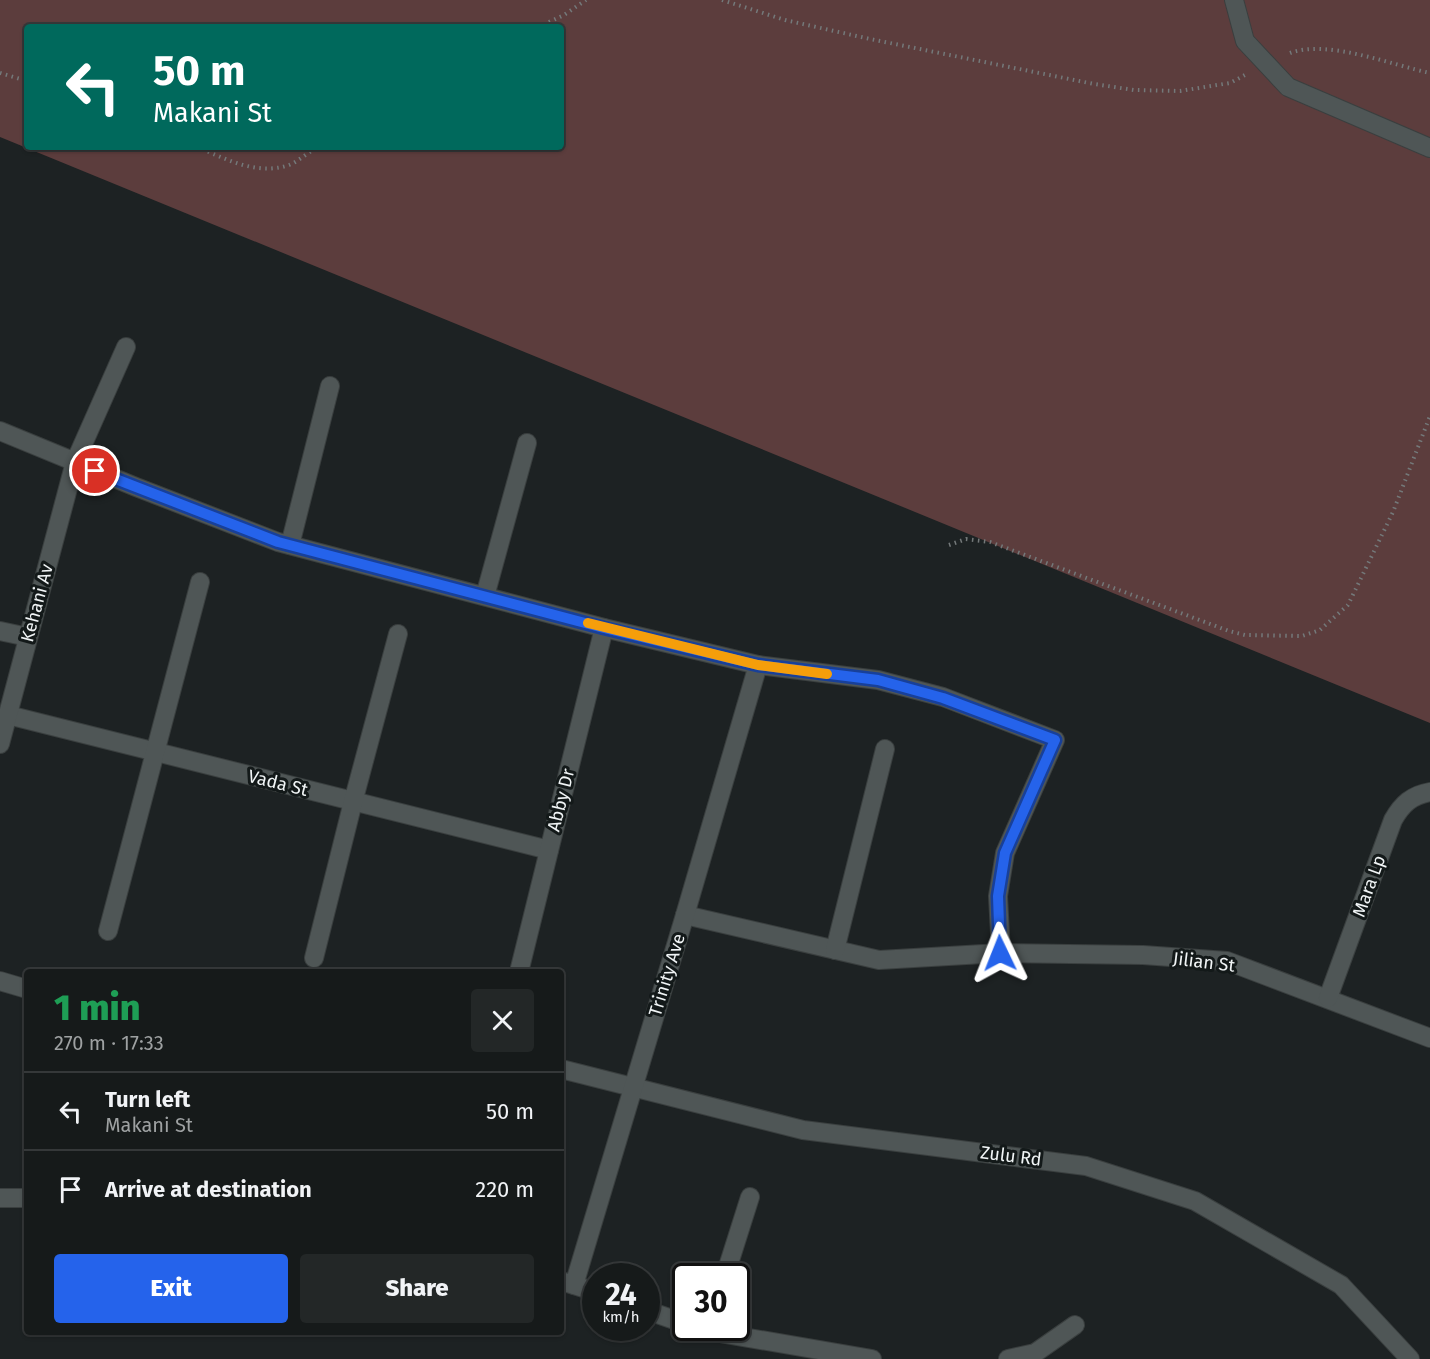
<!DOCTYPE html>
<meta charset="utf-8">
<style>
:root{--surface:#161a1a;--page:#232727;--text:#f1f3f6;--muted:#9ea1a2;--line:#353839;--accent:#2563eb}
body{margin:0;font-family:"Fira Sans",sans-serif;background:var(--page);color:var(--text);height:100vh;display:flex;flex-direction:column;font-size:22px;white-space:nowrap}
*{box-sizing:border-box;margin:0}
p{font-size:20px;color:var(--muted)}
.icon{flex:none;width:33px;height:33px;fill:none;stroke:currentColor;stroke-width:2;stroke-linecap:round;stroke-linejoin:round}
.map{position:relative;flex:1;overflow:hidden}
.panel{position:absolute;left:24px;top:969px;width:540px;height:366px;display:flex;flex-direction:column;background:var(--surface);border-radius:6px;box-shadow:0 2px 4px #0004,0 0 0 2px var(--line)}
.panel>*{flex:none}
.hud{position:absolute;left:24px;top:24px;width:540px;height:126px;border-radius:6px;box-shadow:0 2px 4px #0004,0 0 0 2px var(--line);background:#00695c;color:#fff;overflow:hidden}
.speed{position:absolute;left:582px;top:1263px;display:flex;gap:12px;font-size:30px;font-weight:700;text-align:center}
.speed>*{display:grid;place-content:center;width:78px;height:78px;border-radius:50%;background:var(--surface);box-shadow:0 2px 4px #0004,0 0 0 2px var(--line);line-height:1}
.speed small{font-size:15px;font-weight:400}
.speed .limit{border:3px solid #111;border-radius:9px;background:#fff;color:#111}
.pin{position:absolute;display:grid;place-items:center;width:51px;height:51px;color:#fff;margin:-26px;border:3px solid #fff;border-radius:50%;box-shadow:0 2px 6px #0007}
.me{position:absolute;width:66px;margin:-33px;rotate:358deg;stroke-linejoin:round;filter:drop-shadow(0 0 4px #0008)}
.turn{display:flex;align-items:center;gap:21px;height:126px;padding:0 30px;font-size:27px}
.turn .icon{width:78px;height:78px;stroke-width:2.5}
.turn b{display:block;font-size:42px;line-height:51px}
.round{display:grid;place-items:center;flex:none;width:63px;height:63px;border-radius:6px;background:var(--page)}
.summary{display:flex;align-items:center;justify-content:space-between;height:102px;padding:0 30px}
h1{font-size:36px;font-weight:800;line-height:45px;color:#1e9e55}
.action{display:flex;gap:12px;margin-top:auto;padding:12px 30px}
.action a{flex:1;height:69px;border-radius:6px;background:var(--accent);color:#fff;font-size:24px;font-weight:800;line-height:69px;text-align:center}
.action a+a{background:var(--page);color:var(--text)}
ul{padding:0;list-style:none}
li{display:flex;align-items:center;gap:18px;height:78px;padding:0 30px;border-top:2px solid var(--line)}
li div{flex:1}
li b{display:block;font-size:22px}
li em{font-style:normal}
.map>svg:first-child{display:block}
</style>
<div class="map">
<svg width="1430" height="1359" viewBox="0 0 1430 1359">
<rect width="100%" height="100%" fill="#1d2223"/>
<path fill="#5c3d3d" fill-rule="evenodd" d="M0,0H1430V723L0,137ZM27,27H561V147H27Z"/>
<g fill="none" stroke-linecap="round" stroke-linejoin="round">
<defs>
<g id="minor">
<path d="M1234,0L1245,41L1288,87L1430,148"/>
<path d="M0,431L136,487L278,542L604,628L758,665L878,680L943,697L1055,740L1005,853L998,896L1001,953"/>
<path d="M290,545L330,386"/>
<path d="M485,596L527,443"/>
<path d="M0,631L28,637"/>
<path d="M8,715L549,850"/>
<path d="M0,744L75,462L126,347"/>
<path d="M685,915L879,960L1001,953L1143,955L1227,961L1430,1038"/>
<path d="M108,931L200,582"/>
<path d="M835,950L885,749"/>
<path d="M314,958L353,802L398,634"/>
<path d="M519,972L604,628"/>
<path d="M0,981L27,989"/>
<path d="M1328,998L1393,820C1402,804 1412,795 1430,792"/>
<path d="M561,1069L803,1130L1086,1166L1195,1201L1341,1285L1410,1359"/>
<path d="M0,1198H27"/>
<path d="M725,1276L750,1197"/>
<path d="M561,1281L596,1292"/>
<path d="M574,1285L685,915L758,665"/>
<path d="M646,1310L686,1324"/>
<path d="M697,1328L708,1331L872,1359"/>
<path d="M1008,1359L1035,1353L1075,1325"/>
</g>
</defs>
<use href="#minor" stroke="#3a3f3f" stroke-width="20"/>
<g stroke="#74797a" stroke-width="4" stroke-dasharray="1.5 4.5" stroke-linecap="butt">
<path d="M722,0L785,20L870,39L1094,84L1134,90L1180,91L1230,83L1245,75"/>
<path d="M538,27L564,15L586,0"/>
<path d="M1290,53C1327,39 1392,65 1430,73"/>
<path d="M0,73L27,81"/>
<path d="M197,147C226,159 257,176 289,165C299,161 308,152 318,147"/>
<path d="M949,545L966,539L990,542L1229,631L1245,635L1302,636L1320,630L1348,605L1393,512L1430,416"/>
</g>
<use href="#minor" stroke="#4f5656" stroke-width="18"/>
</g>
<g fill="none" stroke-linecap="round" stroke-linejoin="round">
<defs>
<path id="route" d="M95,471L278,542L604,628L758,665L878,680L943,698L1055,740L1005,853L998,896L1000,953"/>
</defs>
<use href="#route" stroke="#184099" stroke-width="15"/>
<use href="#route" stroke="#2563eb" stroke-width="10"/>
<path stroke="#f59e0b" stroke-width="10" d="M588,623L758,665L827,674"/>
</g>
<g text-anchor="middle" stroke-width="6" stroke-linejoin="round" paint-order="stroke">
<g font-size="18" fill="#f1f5f6" stroke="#131919">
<text transform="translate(37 603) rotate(-75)" y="6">Kehani Av</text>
<text transform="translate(278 783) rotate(14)" y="6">Vada St</text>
<text transform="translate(561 800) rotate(-76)" y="6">Abby Dr</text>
<text transform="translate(1369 886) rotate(-70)" y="6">Mara Lp</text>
<text transform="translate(1204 962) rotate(7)" y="6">Jilian St</text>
<text transform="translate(667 975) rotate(-73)" y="6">Trinity Ave</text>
<text transform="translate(1011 1156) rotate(7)" y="6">Zulu Rd</text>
</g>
</g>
</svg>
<div class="speed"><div>24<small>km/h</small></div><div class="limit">30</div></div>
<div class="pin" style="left:95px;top:471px;background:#d93025"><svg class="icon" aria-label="arrive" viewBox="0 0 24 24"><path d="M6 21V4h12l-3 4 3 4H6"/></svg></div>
<svg class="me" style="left:1000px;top:953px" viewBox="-20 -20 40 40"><path d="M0-17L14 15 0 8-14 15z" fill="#2563eb" stroke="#fff" stroke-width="4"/></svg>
<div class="hud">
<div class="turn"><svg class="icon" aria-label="left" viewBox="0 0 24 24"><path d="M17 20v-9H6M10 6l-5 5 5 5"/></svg><div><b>50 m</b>Makani St</div></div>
</div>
<section class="panel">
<div class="summary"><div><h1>1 min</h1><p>270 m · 17:33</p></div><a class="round"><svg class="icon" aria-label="close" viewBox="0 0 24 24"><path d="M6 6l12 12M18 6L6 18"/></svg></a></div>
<ul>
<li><svg class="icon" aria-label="left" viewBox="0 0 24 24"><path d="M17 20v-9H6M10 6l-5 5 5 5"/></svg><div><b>Turn left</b><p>Makani St</p></div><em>50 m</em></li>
<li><svg class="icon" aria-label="arrive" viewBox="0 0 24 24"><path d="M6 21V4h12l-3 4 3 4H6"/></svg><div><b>Arrive at destination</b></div><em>220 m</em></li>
</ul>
<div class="action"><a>Exit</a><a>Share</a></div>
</section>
</div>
